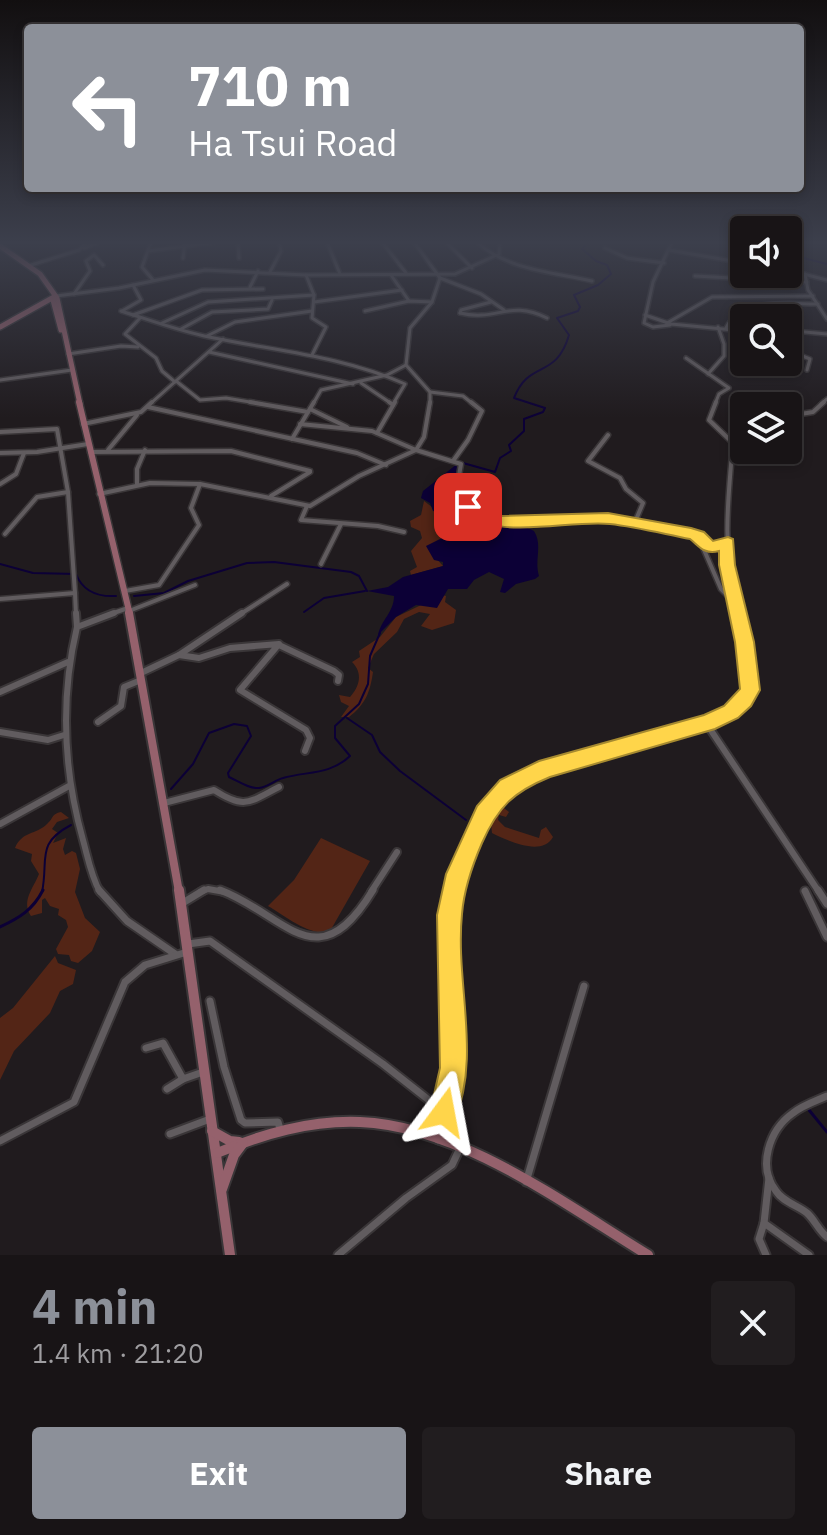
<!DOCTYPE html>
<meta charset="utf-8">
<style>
:root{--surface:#181416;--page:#211d1f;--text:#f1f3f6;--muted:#9f9ea1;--line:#363335;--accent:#8c9099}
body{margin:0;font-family:"IBM Plex Sans",sans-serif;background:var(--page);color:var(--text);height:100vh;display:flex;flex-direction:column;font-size:30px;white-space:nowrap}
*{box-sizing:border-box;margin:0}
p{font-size:26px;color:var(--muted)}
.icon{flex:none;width:44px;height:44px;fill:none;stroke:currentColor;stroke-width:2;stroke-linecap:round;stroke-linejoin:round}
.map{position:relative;height:1255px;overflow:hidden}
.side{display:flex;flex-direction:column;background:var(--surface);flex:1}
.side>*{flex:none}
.top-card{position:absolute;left:24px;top:24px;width:780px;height:168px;border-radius:8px;box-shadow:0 4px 12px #0003,0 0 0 2px var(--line);background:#8c9099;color:#fff;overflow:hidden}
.controls{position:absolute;left:730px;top:216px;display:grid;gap:16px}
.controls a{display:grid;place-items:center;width:72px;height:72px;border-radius:8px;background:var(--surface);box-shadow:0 4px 12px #0003,0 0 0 2px var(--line);font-size:40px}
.pin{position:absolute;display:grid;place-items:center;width:68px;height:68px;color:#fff;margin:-34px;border-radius:16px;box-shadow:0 4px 12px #0006}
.me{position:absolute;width:88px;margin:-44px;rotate:13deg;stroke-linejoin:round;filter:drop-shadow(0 0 6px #0008)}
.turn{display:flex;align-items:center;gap:28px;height:168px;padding:0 32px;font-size:36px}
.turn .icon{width:104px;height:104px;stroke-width:2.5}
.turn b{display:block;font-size:56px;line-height:68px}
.round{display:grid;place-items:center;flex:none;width:84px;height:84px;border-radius:8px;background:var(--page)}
.summary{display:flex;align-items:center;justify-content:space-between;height:136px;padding:0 32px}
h1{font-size:48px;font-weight:800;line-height:60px;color:var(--accent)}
.action{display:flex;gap:16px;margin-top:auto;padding:16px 32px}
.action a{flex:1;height:92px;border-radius:8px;background:var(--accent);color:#fff;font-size:32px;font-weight:800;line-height:92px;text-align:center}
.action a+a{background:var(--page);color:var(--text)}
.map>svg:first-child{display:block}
</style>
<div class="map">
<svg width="827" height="1255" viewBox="0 0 827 1255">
<rect width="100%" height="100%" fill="#201b1e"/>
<g fill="#532516">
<path d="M424,501L436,510L453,516L452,533L428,549L443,566L411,575L410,571L417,567L411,551L422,538L420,531L411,527L410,521L421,515Z"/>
<path d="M442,595L446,596L445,602L456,610L454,623L432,630L421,626L430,614L419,612L404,619L397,632L374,654L368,668L373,672C370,692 366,704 349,717H341L349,706L341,702L339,695L350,697C360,686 363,673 352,662L360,657L359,651L380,637L396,617Z"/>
<path d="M504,808L509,812L506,817L499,815L498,820L505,827L539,838L541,830L546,827L553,837C542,857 508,841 492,833L490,815L495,809Z"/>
<path d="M61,812L69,818L57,822L52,829L58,833L53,843L66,838L63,849L65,855L72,851L76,853L80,869L75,892L85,918L100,932L92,951L78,963L71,961L69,955L58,954L56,949L68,927L66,920L58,915L59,909L50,906L45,898L42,900V913L31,916C21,901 33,889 39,874L31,861L32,854L15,848C22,831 36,835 47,824C54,818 51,814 61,812Z"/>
<path d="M321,838L370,861L329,933C306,934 287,917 268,906L294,880Z"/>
<path d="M55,956L58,963L76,970L73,984L60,991L50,1013L14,1051L0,1080V1018L13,1008Z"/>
</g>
<path fill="#0c0036" d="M457,464L461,466C453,477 453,482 459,495C477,534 504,515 534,531C543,545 534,560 539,576L535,579L516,584L505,593L500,592L504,579L489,572L474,580L467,589H448L437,608L416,605L396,617L378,635C381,620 394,612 394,596L367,591L388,587L403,577L443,566V562L434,560L426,546L452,533L453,516L433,511L430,503L421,498L423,491Z"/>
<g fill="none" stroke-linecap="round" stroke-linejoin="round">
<g stroke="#0c0036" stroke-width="2">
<path d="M718,242H728"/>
<path d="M788,254L827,264"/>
<path d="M463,463L495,472L500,458L511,451L509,445L524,431V419L543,412L545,408L514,398C529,359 556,380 569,335L557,318L578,311L580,307L574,295L598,285L611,274L607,265L596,261L582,249L588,242"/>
<path d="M0,564L33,573L76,574C83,592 98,597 116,596"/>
<path d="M134,596L164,593L188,581L247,563L274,562L351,572L359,576L367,591"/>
<path d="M304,612L324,598L365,591"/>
<path d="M347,718L372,735L380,752L400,771L466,820"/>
<path d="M171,789L193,764L209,733L234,724L247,726L251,736L228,773L229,777C238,781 249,789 259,788C268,787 275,780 283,778C308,771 330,775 350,756L335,738V726L359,704L368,684L370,656L380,633"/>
<path d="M42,892C49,859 35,844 71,825"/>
</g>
<g stroke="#0c0036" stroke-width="3">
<path d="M0,927C19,918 33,910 43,890"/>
<path d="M809,1110L827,1132"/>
</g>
<defs>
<g id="minor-far3">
<path d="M151,242L142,267L153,280"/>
<path d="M238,242L239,258"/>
<path d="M327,242L340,274"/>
<path d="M382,242L406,273"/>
<path d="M414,242L440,278L432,302L410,328L406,365L430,392V404"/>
<path d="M446,242L472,268"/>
<path d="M477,242C507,270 553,272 592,281"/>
<path d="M84,248L99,242"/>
<path d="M605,248L627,258L664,263"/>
<path d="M669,250L744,263"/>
<path d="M148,251L216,242"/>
<path d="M183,258L185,242"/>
<path d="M28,266L79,250L87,242"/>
<path d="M788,270L827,280"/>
<path d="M270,272L281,251L279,242"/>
<path d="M805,274L808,290L827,319"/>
<path d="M306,275L314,295L312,318L326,327L312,355"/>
<path d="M391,275L409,301"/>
<path d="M695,276L807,282"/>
<path d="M440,278L481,294L504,310"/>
<path d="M250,287L258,271"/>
<path d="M74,294L90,271L86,261L94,255L103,265"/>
<path d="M56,296L119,288L205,270L306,275L455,274L499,254L500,242"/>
<path d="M314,302L402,290"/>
<path d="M121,311C150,320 179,331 209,337C276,351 342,356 405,384L393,404"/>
<path d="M122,311L141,300L133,285"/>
<path d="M365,311L409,301L432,302"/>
<path d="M460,313C497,322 509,299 547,318"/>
<path d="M460,313L461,310L491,302"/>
<path d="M133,315L202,290L263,289"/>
<path d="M645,315L671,324L744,331"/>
<path d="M140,318L125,334L156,358L162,371L175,382"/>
<path d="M162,323L208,302L314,295"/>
<path d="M667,323L712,297L813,296"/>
<path d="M670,325L653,327L644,323L653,282L672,242"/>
<path d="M726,328C741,297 789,304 818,304"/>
<path d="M181,329L212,312L268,309L272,300"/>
<path d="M788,334L800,355L810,359L807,370"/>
<path d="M788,334L794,331L827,334"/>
<path d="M207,336L235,322L312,311"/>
<path d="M209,352L353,384"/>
<path d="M68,354L121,346L138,347"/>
<path d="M686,358L729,388L719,394L715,404"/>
<path d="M708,374L724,356V344L718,327"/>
<path d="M0,380L72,370"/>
<path d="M176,381L200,400L226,398L262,404"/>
<path d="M361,383L392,404"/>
<path d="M430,392L463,396L473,404"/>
<path d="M150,404L223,339"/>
<path d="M313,404L321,390L387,375L406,365"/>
<path d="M821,404L827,399"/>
</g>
<g id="minor-far2">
<path d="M250,402L308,412"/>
<path d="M389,402L393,405"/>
<path d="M716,402L709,420L733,443"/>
<path d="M148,407L357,453L386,465"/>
<path d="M310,409L347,427"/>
<path d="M788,416L813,412L824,402"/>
<path d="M83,424L141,412L152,402"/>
<path d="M300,424L372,431L416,450L461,464C443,547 560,516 606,518C636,519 668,530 698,536L721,589L728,596"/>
<path d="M0,432L57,429L68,492L75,593"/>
<path d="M377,433L395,402"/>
<path d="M608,435L588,461L620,478L626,489L643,503L635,522"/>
<path d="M292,439L314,402"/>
<path d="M108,450L137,415"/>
<path d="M90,452L231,451L310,471"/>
<path d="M0,453L37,452L88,444"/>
<path d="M453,461L468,440L482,411L471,402"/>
<path d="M0,484L16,474L24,453"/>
<path d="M137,485V469L145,450"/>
<path d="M99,494L150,483L200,484L310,506L359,476L416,450L424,437L430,402"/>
<path d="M271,496L310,472"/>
<path d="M307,506L301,520L378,526L404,532"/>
<path d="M5,534L37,497L68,492"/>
<path d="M705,545L718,547L728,543"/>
<path d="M321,564L341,524"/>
<path d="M125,591L159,585L199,525L191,508L200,484"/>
<path d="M0,599L75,593L76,615"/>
<path d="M129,611L195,585"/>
<path d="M108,615L128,608"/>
<path d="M239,615L287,584"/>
<path d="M738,615C721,555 728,495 734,433L744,423"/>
</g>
<g id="minor-far1">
<path d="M76,613L77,627"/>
<path d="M279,645L334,671L339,675L338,681"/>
<path d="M179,655L199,658L230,648L279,644L240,690L306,730L310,738L305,751"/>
<path d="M141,673L179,655L242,613"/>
<path d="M0,692L68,662"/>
<path d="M98,722L121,706L124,687L141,680"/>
<path d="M706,723L819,892"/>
<path d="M0,732L48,740L64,735"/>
<path d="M164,803L214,790C245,810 249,802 279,787"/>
<path d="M0,824L69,786"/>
<path d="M100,892C91,876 88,858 83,840C63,769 60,699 77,627L114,613"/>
<path d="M200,892L208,889L225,892"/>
<path d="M371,892L397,852"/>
<path d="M453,892C460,858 480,808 508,786C515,781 524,778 531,774C569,763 738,725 749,693C757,669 744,636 738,613"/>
</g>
<g id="minor">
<path d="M99,890L127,921L175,954"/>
<path d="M220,890C286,915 317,982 373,890"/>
<path d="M818,890L827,904"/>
<path d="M805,891L827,937"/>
<path d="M181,904L204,890"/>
<path d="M188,944L210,941L383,1064L444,1112"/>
<path d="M210,1001L224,1067L241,1120L245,1123L278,1122L280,1129"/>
<path d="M146,1048L163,1043L183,1079L203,1072"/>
<path d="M167,1089L183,1079"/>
<path d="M827,1096C816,1101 803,1105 793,1113C769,1130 757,1167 776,1191C783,1202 797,1205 807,1213C815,1220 818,1230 827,1237"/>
<path d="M420,1131L443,1118"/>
<path d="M170,1134L210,1119"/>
<path d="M438,1140L454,1068L449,915L454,890"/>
<path d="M0,1141L74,1102L125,982L145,965L187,952"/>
<path d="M769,1178L764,1223L809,1255"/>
<path d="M526,1182L584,986"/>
<path d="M764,1223L759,1239L766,1255"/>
<path d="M338,1255L406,1198L452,1165L460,1148"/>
</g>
<g id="major-far3">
<path d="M0,246L40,274L57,298L80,404"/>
<path d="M53,300L61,330"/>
<path d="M0,327L54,297"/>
</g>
<path id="major-far2" d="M79,402L130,615"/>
<path id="major-far1" d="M129,613L179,892"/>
<g id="major">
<path d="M179,890L230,1255"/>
<path d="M212,1131L230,1141L239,1142"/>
<path d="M217,1153C263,1134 310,1120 360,1122C461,1126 564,1204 648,1255"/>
<path d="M222,1189L234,1155L243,1143"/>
</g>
</defs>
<use href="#minor-far3" stroke="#3a3638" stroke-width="6"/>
<use href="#minor-far2" stroke="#3a3638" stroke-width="7"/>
<use href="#minor-far1" stroke="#3a3638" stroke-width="10"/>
<use href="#minor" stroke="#3a3638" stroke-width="11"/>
<use href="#major-far3" stroke="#3a3638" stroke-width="8"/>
<use href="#major-far2" stroke="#3a3638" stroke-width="9"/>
<use href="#major-far1" stroke="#3a3638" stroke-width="12"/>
<use href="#major" stroke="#3a3638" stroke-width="14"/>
<use href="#minor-far3" stroke="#615c5f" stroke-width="3"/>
<use href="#minor-far2" stroke="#615c5f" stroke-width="4"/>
<use href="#minor-far1" stroke="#615c5f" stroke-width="6"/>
<use href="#minor" stroke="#615c5f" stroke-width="7"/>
<use href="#major-far3" stroke="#95616c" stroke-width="5"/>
<use href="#major-far2" stroke="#95616c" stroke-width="6"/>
<use href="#major-far1" stroke="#95616c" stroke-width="8"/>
<use href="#major" stroke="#95616c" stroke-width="10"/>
</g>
<linearGradient id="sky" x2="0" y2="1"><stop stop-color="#120f10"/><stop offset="0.58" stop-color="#3c3f4c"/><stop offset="1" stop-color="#3c3f4c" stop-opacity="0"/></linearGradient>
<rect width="827" height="418" fill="url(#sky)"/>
<path fill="#ffd54a" stroke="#a68a30" stroke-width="2" d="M468,501L500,516L608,513L691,528L704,532L713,541L728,537L733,539L735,565L754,642L760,690L751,706L738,718L715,729L550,777C513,792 498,807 482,843C472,866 464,889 462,914C455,983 482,1056 454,1122L444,1126L434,1122L430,1112L440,1068L437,915L446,874L477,806L500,780L539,761L704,715L724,706L740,689L735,642L719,565V551C704,555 699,546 690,539C664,534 637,527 610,524C568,519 490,544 461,507Z"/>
</svg>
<div class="controls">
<a><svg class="icon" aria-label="sound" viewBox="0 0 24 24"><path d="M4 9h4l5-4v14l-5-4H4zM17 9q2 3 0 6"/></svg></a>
<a><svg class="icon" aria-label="search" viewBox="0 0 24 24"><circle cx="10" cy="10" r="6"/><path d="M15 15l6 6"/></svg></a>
<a><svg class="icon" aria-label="layers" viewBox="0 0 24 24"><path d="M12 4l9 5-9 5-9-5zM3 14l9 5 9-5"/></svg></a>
</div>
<div class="pin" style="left:468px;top:507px;background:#d93025"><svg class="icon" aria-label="arrive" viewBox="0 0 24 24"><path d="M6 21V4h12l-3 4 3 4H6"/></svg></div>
<svg class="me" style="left:444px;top:1112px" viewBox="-20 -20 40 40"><path d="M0-17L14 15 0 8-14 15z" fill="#ffd54a" stroke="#fff" stroke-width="4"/></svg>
<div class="top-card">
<div class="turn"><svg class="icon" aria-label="left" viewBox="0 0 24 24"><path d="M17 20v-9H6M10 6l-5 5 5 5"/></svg><div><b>710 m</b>Ha Tsui Road</div></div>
</div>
</div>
<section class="side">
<div class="summary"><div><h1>4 min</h1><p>1.4 km · 21:20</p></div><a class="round"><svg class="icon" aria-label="close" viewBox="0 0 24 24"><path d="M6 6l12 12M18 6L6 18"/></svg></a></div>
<div class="action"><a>Exit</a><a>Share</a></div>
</section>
